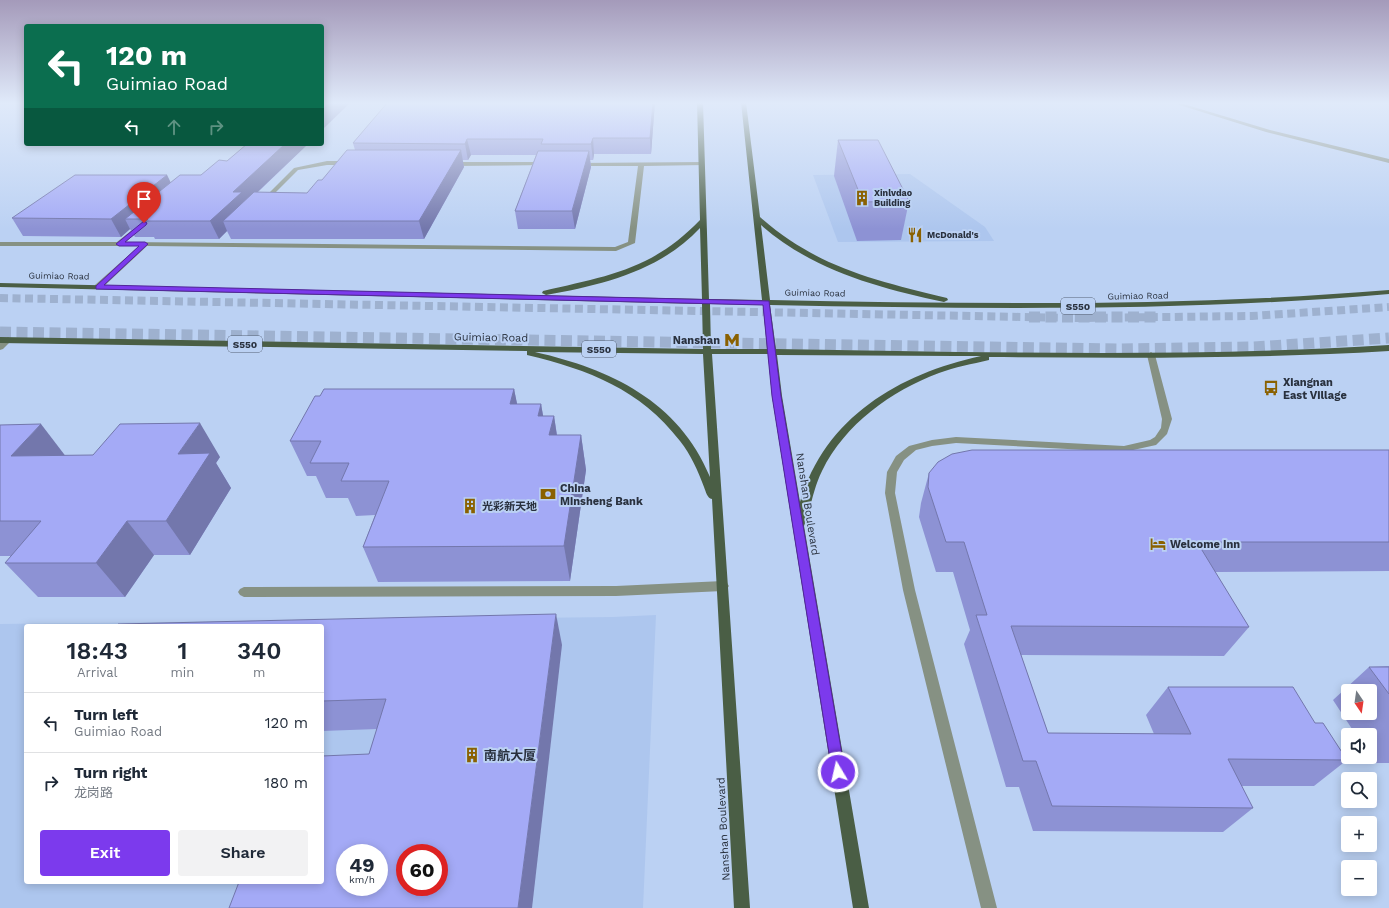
<!DOCTYPE html>
<meta charset="utf-8">
<style>
:root{--surface:#fff;--page:#f2f2f3;--text:#1f2937;--muted:#747a83;--line:#e0e1e3;--accent:#7c3aed}
body{margin:0;font-family:"Work Sans","Noto Sans SC",sans-serif;background:var(--page);color:var(--text);height:100vh;display:flex;flex-direction:column;font-size:15px;white-space:nowrap}
*{box-sizing:border-box;margin:0}
p{font-size:13px;color:var(--muted)}
.icon{flex:none;width:22px;height:22px;fill:none;stroke:currentColor;stroke-width:2;stroke-linecap:round;stroke-linejoin:round}
.map{position:relative;flex:1;overflow:hidden}
.side{position:absolute;left:24px;top:624px;width:300px;height:260px;display:flex;flex-direction:column;background:var(--surface);border-radius:4px;box-shadow:0 2px 10px #0003}
.side>*{flex:none}
.guide{position:absolute;left:24px;top:24px;width:300px;height:122px;border-radius:4px;box-shadow:0 2px 10px #0003;background:#0b6e4f;color:#fff;overflow:hidden}
.needle{width:26px;rotate:167deg}
.buttons{position:absolute;left:1341px;top:684px;display:grid;gap:8px}
.buttons a{display:grid;place-items:center;width:36px;height:36px;border-radius:4px;background:var(--surface);box-shadow:0 2px 10px #0003;font-size:20px}
.speed{position:absolute;left:336px;top:844px;display:flex;gap:8px;font-size:20px;font-weight:700;text-align:center}
.speed>*{display:grid;place-content:center;width:52px;height:52px;border-radius:50%;background:var(--surface);box-shadow:0 2px 10px #0003;line-height:1}
.speed small{font-size:10px;font-weight:400}
.speed .limit{border:6px solid #d22;background:#fff;color:#111}
.pin{position:absolute;display:grid;place-items:center;width:34px;height:34px;color:#fff;margin:-41px -17px;border-radius:50% 50% 50% 0;rotate:-45deg;box-shadow:0 0 4px #0007}
.pin .icon{rotate:45deg}
.me{position:absolute;width:44px;margin:-22px;rotate:351deg;stroke-linejoin:round;filter:drop-shadow(0 0 3px #0008)}
.turn{display:flex;align-items:center;gap:14px;height:84px;padding:0 16px;font-size:18px}
.turn .icon{width:52px;height:52px;stroke-width:2.5}
.turn b{display:block;font-size:28px;line-height:34px}
.lanes{display:flex;align-items:center;height:38px;padding:0 16px;background:#0003;justify-content:center;gap:20px;direction:ltr}
.lanes .off{opacity:.35}
.eta{display:flex;justify-content:space-evenly;align-items:center;height:68px;text-align:center}
.eta b{font-size:24px;font-weight:600;line-height:28px}
.action{display:flex;gap:8px;margin-top:auto;padding:8px 16px}
.action a{flex:1;height:46px;border-radius:4px;background:var(--accent);color:#fff;font-size:16px;font-weight:600;line-height:46px;text-align:center}
.action a+a{background:var(--page);color:var(--text)}
ul{padding:0;list-style:none}
li{display:flex;align-items:center;gap:12px;height:60px;padding:0 16px;border-top:1px solid var(--line)}
li div{flex:1}
li b{display:block;font-size:15px}
li em{font-style:normal}
.map>svg:first-child{display:block}
</style>
<div class="map">
<svg width="1389" height="908" viewBox="0 0 1389 908">
<rect width="100%" height="100%" fill="#bbd1f3"/>
<g fill="#adc6ee" fill-rule="evenodd">
<path d="M910,174L985,227L994,241L838,242L813,175Z"/>
<path d="M656,615L643,908H0V624L613,617ZM26,626H322V882H26ZM345,853H379V887H345ZM405,853H439V887H405Z"/>
</g>
<g fill="none" stroke-linecap="round" stroke-linejoin="round">
<path stroke="#9eb1cf" stroke-width="8" stroke-dasharray="8 4.5" stroke-linecap="butt" d="M0,298L1078,318L1252,316L1389,307"/>
<g stroke="#9eb1cf" stroke-width="11" stroke-dasharray="11 5.5" stroke-linecap="butt">
<path d="M1029,317H1157"/>
<path d="M0,332L1117,349L1254,347L1389,338"/>
</g>
<g fill="#869183" fill-rule="evenodd">
<path d="M1170,102H1177L1270,130L1389,159V163L1266,132Z"/>
<path d="M327,161H348L351,163L348,165H327L298,170L266,202L261,201L294,168Z"/>
<path d="M546,162L548,163V165L450,166L447,164L450,162Z"/>
<path d="M702,162L704,163V165L644,166L635,243L616,251L147,246L101,289H98L94,287L95,285L139,246H0V242H117L142,222L145,224L144,225L126,242L615,247L628,242L638,166H578L576,165V163Z"/>
<path d="M8,337L12,340L3,349L0,350V343Z"/>
<path d="M1151,352L1155,355L1172,419L1167,434L1156,445L1124,452L956,443L932,446L916,450L904,460L897,472L895,493L915,590L997,908H981L903,590L885,493L887,472L896,456L909,446L932,440L956,437L1124,446L1150,440L1155,437L1161,428L1162,419L1147,355Z"/>
<path d="M723,581L727,583L729,586L727,589L723,591L616,596L244,597L240,595L238,592L240,589L244,587L616,586Z"/>
</g>
<path fill="#4a5e45" fill-rule="evenodd" d="M697,102H703L709,299L762,300L741,102H746L760,217C818,268 874,280 947,298L948,300L944,302C878,288 812,270 761,225L770,300C977,304 1183,307 1389,290V294C1183,312 977,309 770,305L776,349C980,352 1185,358 1389,345V351C1256,359 1123,358 989,357V360C972,364 955,367 939,373C891,391 845,424 822,471C813,489 811,508 804,526L869,908H853L772,396L768,354H712L750,908H734L712,499C707,498 706,492 704,487C698,471 691,455 680,441C640,389 589,370 527,355V351L0,343V337L703,349L702,304L0,287V283L702,299L700,228C660,271 602,285 546,295L542,293L543,291C607,276 652,270 700,220ZM710,304L763,305L767,349H711ZM535,352L703,354L710,477C679,401 610,369 535,352ZM777,355L955,356H981C899,374 825,417 800,502L782,396Z"/>
</g>
<g fill="#8d92d4" fill-rule="evenodd">
<path d="M388,102H655L651,154H594L593,160H590L591,167L575,229H518L515,211L536,155H471L468,160H462L464,167L424,239H231L227,231L219,239H155L154,237H135L130,229L121,237L23,236L12,218L167,175L171,183L201,175L227,161L247,144H308L258,192L307,193L355,150L353,143Z"/>
<path d="M838,140L909,201L901,240L857,241L834,176Z"/>
<path d="M514,389L517,404H541L543,416H554L557,435H581L586,470L570,581L378,582L363,547L375,515L356,516L348,498H326L316,476H307L290,441Z"/>
<path d="M0,425L65,456L220,457L216,463L231,488L190,555H154L125,597H38L5,563L11,556H0Z"/>
<path d="M1389,450V571L1215,572L1249,627L1224,656L1021,655L1048,733L1154,734L1146,715L1168,687L1315,723L1347,760L1314,786H1241L1253,808L1223,832L1033,831L1019,787H1006L964,644L970,630L953,572H936L919,517L921,503L929,473Z"/>
<path d="M322,626L562,645L369,754L377,729L322,731Z"/>
<path d="M1389,666V763H1375L1370,756V735H1356L1333,700L1369,667ZM1348,691H1370V713H1348Z"/>
</g>
<g fill="#7377ac">
<path d="M331,102H351L322,130V110Z"/>
<path d="M653,102H655L651,154L650,138Z"/>
<path d="M593,138L594,154L593,160L591,144Z"/>
<path d="M467,139L471,155L468,160L465,144Z"/>
<path d="M285,144H308L247,202L223,221L227,231L219,239L210,221L233,192Z"/>
<path d="M461,150L464,167L424,239L419,221Z"/>
<path d="M589,151L591,167L575,229L572,211Z"/>
<path d="M167,175L175,192L125,219L130,229L121,237L111,219Z"/>
<path d="M514,389L521,423L510,404Z"/>
<path d="M541,404L547,438L538,416Z"/>
<path d="M554,416L559,450L549,435Z"/>
<path d="M200,423L220,457L216,463L231,488L190,555L166,521L178,454Z"/>
<path d="M41,424L67,458L11,456Z"/>
<path d="M581,435L586,470L570,581L564,546Z"/>
<path d="M127,521L154,555L125,597L96,563Z"/>
<path d="M556,614L562,645L532,908H518Z"/>
</g>
<g fill="#a4aaf6" stroke="#7377ac" fill-rule="evenodd">
<path d="M322,102H331L322,110Z"/>
<path d="M388,102H653L650,138H593L591,144H541L543,139H467L465,144L353,143Z"/>
<path d="M838,140H878L909,201L863,202Z"/>
<path d="M247,144H285L233,192H242L210,221H146L148,219H125L180,175H201L219,160L227,161Z"/>
<path d="M347,150H461L419,221H223L254,192L307,193L318,180H322Z"/>
<path d="M538,151H589L572,211H515Z"/>
<path d="M75,175H167L111,219L12,218Z"/>
<path d="M324,389H514L510,404H541L538,416H554L549,435H581L564,546L363,547L389,481H341L349,463H310L321,441H290L315,396H320Z"/>
<path d="M200,423L178,454L210,453L166,521H127L96,563H5L41,521H0V425L41,424L11,456L93,455L120,424Z"/>
<path d="M972,450H1389V542H1197L1249,627L1011,626L1048,733L1191,734L1168,687H1293L1315,723H1323L1347,760L1228,759L1253,808L1052,806L1036,761H1023L976,615H987L964,542H946L928,487L929,473L938,462L952,454Z"/>
<path d="M556,614L518,908H229L239,882H322V756L369,754L386,699L322,701V626H117L118,624ZM345,853H379V887H345ZM405,853H439V887H405Z"/>
<path d="M1369,667H1389V694Z"/>
</g>
<linearGradient id="sky" x2="0" y2="1"><stop stop-color="#a49aba"/><stop offset="0.45" stop-color="#e0eafa"/><stop offset="1" stop-color="#e0eafa" stop-opacity="0"/></linearGradient>
<rect width="1389" height="229" fill="url(#sky)"/>
<path fill="#7c3aed" stroke="#51269a" d="M144,221L147,223L146,225L125,242H145L148,244L104,285L769,301L781,396L845,772L843,776L838,778L834,776L832,772L772,396L763,305L96,289V286L139,246H119L116,244Z"/>
<defs>
<symbol id="building-bare" viewBox="-9 -9 18 18"><path d="M-4-6H4V6H1V3H-1V6H-4ZM-2.5-4.3h1.7v1.8h-1.7ZM.8-4.3h1.7v1.8H.8ZM-2.5-1h1.7V.8h-1.7ZM.8-1h1.7V.8H.8Z" fill="#8a6101" stroke="#bbd1f3" stroke-width="2.5" paint-order="stroke"/></symbol>
<symbol id="restaurant-bare" viewBox="-9 -9 18 18"><path d="M-5-6h1v4h1v-4h1v4h1v-4h1v5L-1.5 .5V6h-2V.5L-5-1ZM5-6V6H3V1.5H1.5Q1.5-4 5-6Z" fill="#8a6101" stroke="#bbd1f3" stroke-width="2.5" paint-order="stroke"/></symbol>
<symbol id="metro-bare" viewBox="-9 -9 18 18"><path d="M-5.5 5V-5H-3L0 0L3-5H5.5V5H3V-.5L0 4L-3-.5V5Z" fill="#8a6101" stroke="#bbd1f3" stroke-width="2.5" paint-order="stroke"/></symbol>
<symbol id="bus-bare" viewBox="-9 -9 18 18"><path d="M-5-6H5V4H4V6H2V4H-2V6H-4V4H-5ZM-3.5-4V0h7V-4ZM-3.5 1.2v1.5H-2V1.2ZM2 1.2v1.5H3.5V1.2Z" fill="#8a6101" stroke="#bbd1f3" stroke-width="2.5" paint-order="stroke"/></symbol>
<symbol id="bank-bare" viewBox="-9 -9 18 18"><path d="M-6-4H6V4H-6ZM0-2.3a2.3 2.3 0 1 0 0 4.6a2.3 2.3 0 1 0 0-4.6Z" fill="#8a6101" stroke="#bbd1f3" stroke-width="2.5" paint-order="stroke"/></symbol>
<symbol id="hotel-bare" viewBox="-9 -9 18 18"><path d="M-6-4.5h1.5V1H6V5H4.5V3h-9V5H-6ZM-4 0a1.8 1.8 0 1 1 3.6 0ZM.5 0V-2.5h3Q6-2.5 6 0Z" fill="#8a6101" stroke="#bbd1f3" stroke-width="2.5" paint-order="stroke"/></symbol>
</defs>
<g fill-rule="evenodd">
<use href="#building-bare" x="851" y="187" width="22" height="22"/>
<use href="#restaurant-bare" x="904" y="224" width="22" height="22"/>
<use href="#metro-bare" x="721" y="329" width="22" height="22"/>
<use href="#bus-bare" x="1260" y="377" width="22" height="22"/>
<use href="#bank-bare" x="537" y="483" width="22" height="22"/>
<use href="#building-bare" x="459" y="495" width="22" height="22"/>
<use href="#hotel-bare" x="1147" y="533" width="22" height="22"/>
<use href="#building-bare" x="461" y="744" width="22" height="22"/>
</g>
<g text-anchor="middle" stroke-width="4" stroke-linejoin="round" paint-order="stroke">
<g font-size="9" font-weight="bold" fill="#29313e" stroke="#bbd1f3" text-anchor="start">
<text x="874" y="196">Xinlvdao<tspan x="874" dy="10">Building</tspan></text>
<text x="927" y="238">McDonald's</text>
</g>
<g font-size="9" fill="#29313e" stroke="#bbd1f3">
<text transform="translate(59 276) rotate(1)" y="3">Guimiao Road</text>
<text transform="translate(815 293) rotate(1)" y="3">Guimiao Road</text>
<text transform="translate(1138 296) rotate(-1)" y="3">Guimiao Road</text>
</g>
<g fill="#bbd1f3" stroke="#556174" stroke-width="1">
<rect x="1061" y="298" width="34" height="16" rx="3"/>
<rect x="228" y="336" width="34" height="16" rx="3"/>
<rect x="582" y="341" width="34" height="16" rx="3"/>
</g>
<g font-size="10" font-weight="bold" fill="#29313e">
<text x="1078" y="310">S550</text>
<text x="245" y="348">S550</text>
<text x="599" y="353">S550</text>
</g>
<g font-size="11" fill="#29313e" stroke="#bbd1f3">
<text transform="translate(491 337) rotate(1)" y="4">Guimiao Road</text>
<text transform="translate(808 504) rotate(81)" y="4">Nanshan Boulevard</text>
<text transform="translate(723 829) rotate(-93)" y="4">Nanshan Boulevard</text>
</g>
<g font-size="11" font-weight="bold" fill="#29313e" stroke="#bbd1f3" text-anchor="start">
<text x="720" y="344" text-anchor="end">Nanshan</text>
<text x="1283" y="386">Xiangnan<tspan x="1283" dy="13">East Village</tspan></text>
<text x="560" y="492">China<tspan x="560" dy="13">Minsheng Bank</tspan></text>
<text x="482" y="510">光彩新天地</text>
<text x="1170" y="548">Welcome Inn</text>
</g>
<g font-size="13" font-weight="bold" fill="#29313e" stroke="#bbd1f3" text-anchor="start">
<text x="484" y="760">南航大厦</text>
</g>
</g>
</svg>
<div class="buttons">
<a><svg class="needle" viewBox="-14 -14 28 28"><path d="M0-13l5 13h-10z" fill="#e53935"/><path d="M0 13l5-13h-10z" fill="#747a83"/></svg></a>
<a><svg class="icon" aria-label="sound" viewBox="0 0 24 24"><path d="M4 9h4l5-4v14l-5-4H4zM17 9q2 3 0 6"/></svg></a>
<a><svg class="icon" aria-label="search" viewBox="0 0 24 24"><circle cx="10" cy="10" r="6"/><path d="M15 15l6 6"/></svg></a>
<a>+</a>
<a>−</a>
</div>
<div class="speed"><div>49<small>km/h</small></div><div class="limit">60</div></div>
<div class="pin" style="left:144px;top:223px;background:#d93025"><svg class="icon" aria-label="arrive" viewBox="0 0 24 24"><path d="M6 21V4h12l-3 4 3 4H6"/></svg></div>
<svg class="me" style="left:838px;top:772px" viewBox="-20 -20 40 40"><circle r="17" fill="#7c3aed" stroke="#fff" stroke-width="3"/><path d="M0-11L8 9 0 5-8 9z" fill="#fff"/></svg>
<div class="guide">
<div class="turn"><svg class="icon" aria-label="left" viewBox="0 0 24 24"><path d="M17 20v-9H6M10 6l-5 5 5 5"/></svg><div><b>120 m</b>Guimiao Road</div></div>
<div class="lanes"><svg class="icon" aria-label="left" viewBox="0 0 24 24"><path d="M17 20v-9H6M10 6l-5 5 5 5"/></svg><svg class="icon off" aria-label="ahead" viewBox="0 0 24 24"><path d="M12 20V5M6 11l6-6 6 6"/></svg><svg class="icon off" aria-label="right" viewBox="0 0 24 24"><path d="M7 20v-9h11M14 6l5 5-5 5"/></svg></div>
</div>
<section class="side">
<div class="eta">
<div><b>18:43</b><p>Arrival</p></div>
<div><b>1</b><p>min</p></div>
<div><b>340</b><p>m</p></div>
</div>
<ul>
<li><svg class="icon" aria-label="left" viewBox="0 0 24 24"><path d="M17 20v-9H6M10 6l-5 5 5 5"/></svg><div><b>Turn left</b><p>Guimiao Road</p></div><em>120 m</em></li>
<li><svg class="icon" aria-label="right" viewBox="0 0 24 24"><path d="M7 20v-9h11M14 6l5 5-5 5"/></svg><div><b>Turn right</b><p>龙岗路</p></div><em>180 m</em></li>
</ul>
<div class="action"><a>Exit</a><a>Share</a></div>
</section>
</div>
